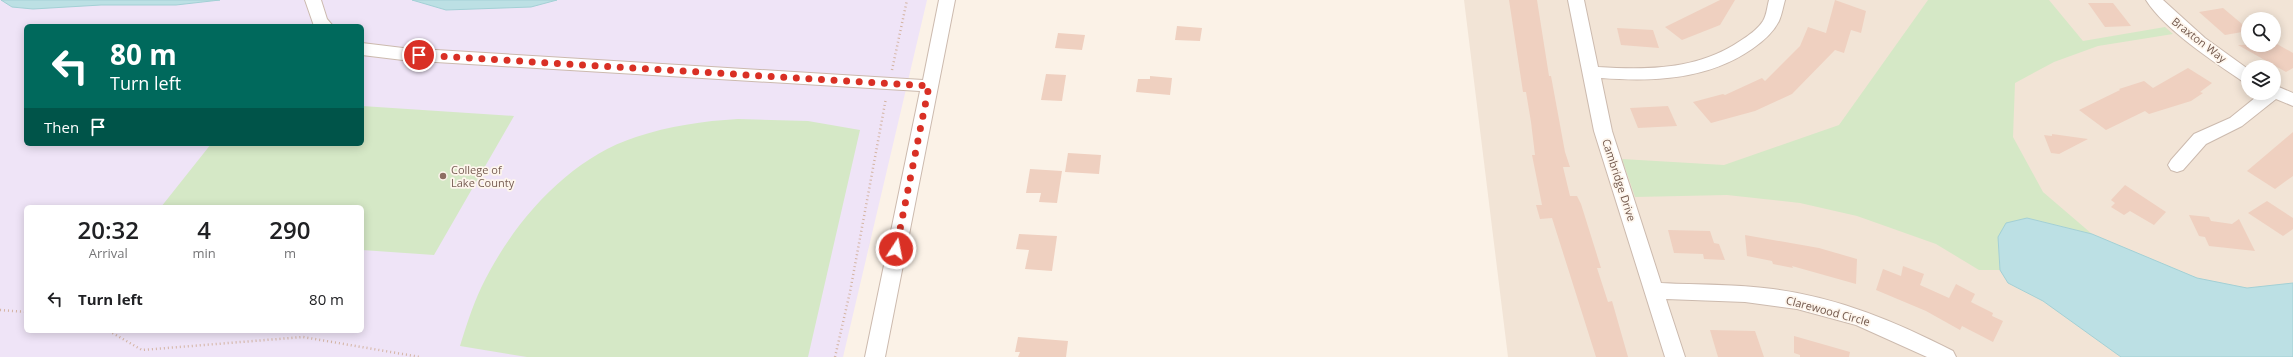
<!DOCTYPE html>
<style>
:root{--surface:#fff;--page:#f2f2f2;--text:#202124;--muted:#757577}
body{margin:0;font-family:"Open Sans",sans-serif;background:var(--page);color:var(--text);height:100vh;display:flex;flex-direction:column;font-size:15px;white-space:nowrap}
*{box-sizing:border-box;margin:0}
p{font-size:13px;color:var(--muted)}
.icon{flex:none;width:22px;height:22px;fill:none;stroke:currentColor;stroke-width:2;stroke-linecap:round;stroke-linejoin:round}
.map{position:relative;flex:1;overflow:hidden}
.sheet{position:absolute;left:24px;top:205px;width:340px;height:128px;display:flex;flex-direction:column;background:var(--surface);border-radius:6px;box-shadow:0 2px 10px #0003}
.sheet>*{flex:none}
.guide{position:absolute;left:24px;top:24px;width:340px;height:122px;border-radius:6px;box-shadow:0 2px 10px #0003;background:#00695c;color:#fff;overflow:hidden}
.tools{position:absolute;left:2241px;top:12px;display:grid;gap:8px}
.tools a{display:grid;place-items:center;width:40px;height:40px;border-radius:50%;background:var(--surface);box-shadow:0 2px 10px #0003;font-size:20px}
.pin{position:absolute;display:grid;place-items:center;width:34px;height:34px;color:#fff;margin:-17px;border:2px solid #fff;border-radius:50%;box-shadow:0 1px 4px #0007}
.me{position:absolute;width:44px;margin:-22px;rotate:11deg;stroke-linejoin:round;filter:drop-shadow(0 0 3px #0008)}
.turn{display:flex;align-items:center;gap:14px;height:84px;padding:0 20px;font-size:18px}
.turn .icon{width:52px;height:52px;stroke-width:2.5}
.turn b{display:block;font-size:28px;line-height:34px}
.then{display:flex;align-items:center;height:38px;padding:0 20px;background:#0003;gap:8px;font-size:15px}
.eta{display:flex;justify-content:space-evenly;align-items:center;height:68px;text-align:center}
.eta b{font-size:24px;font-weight:600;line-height:28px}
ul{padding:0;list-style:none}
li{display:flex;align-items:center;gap:12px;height:52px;padding:0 20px}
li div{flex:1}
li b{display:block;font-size:15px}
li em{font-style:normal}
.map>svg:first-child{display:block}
</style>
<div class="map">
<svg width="2293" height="357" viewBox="0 0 2293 357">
<rect width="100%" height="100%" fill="#fbf2e7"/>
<path fill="#f2e4d6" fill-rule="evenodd" d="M1464,0H2293V357H1508ZM2248,19H2274V45H2248ZM2248,67H2274V93H2248Z"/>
<path fill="#efe4f7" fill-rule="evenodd" d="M0,0H927L843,357H0ZM26,26H362V144H26ZM26,207H362V331H26Z"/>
<g fill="#d5e8c6">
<path d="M1928,0H2049L2083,41L2165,27L2173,34L2098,46L2054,62L2015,83L2013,137L2043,192L2092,234L2027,218L1998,237L2000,270H1979L1936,244L1857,216L1800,203L1727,195L1635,197L1622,159L1724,165L1839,125Z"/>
<path d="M362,106L514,116L434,255L362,250V207H161L211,144H362Z"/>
<path d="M738,119L808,121L860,130L808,357H527L460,346C466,327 472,307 481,288C511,225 567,159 636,137C669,126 703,121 738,119Z"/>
</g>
<g fill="#bce0e4" stroke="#a3d0d5">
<path d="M1,0H220L176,5H101L33,9L12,7Z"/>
<path d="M412,0H557L531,7L446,10Z"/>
<path d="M2027,218L2092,234L2197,278L2247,288L2293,283V357H2121L2043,301L2008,283L2000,270L1998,237L2006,223Z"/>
</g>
<g fill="#efd0c0">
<path d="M1509,0H1537L1549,76H1551L1565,152L1570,167H1563L1570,196H1577L1581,204L1601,268H1597L1608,302L1612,301L1628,357H1596L1552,218L1540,219L1536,205H1542L1532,155H1535L1531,122L1526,92H1523Z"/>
<path d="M1720,0H1735L1720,25L1682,40L1665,27Z"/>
<path d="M1835,0L1866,11L1861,33L1851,30L1844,53L1835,50L1792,94L1755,111L1711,123L1693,102L1723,94L1725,95L1762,78L1765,81L1800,46L1808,27L1826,33Z"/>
<path d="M2088,3H2113L2131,26L2105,27Z"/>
<path d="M2223,8L2248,29V31L2225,35L2199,12Z"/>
<path d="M1177,26L1202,28L1200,41L1175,40Z"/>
<path d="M1617,28L1653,30L1659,48L1621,45Z"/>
<path d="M1058,33L1085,35L1082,50L1055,48Z"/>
<path d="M2277,44L2293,53V68L2286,72L2238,45Z"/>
<path d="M2188,68L2212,83L2200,92L2203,93L2191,101L2149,114L2145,111L2106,130L2079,110L2120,90L2119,89L2144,81L2153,88Z"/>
<path d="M1046,74L1066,75L1062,101L1041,100Z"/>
<path d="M1150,76L1172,78L1170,95L1136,92L1138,79H1150Z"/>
<path d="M1668,106L1677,126L1638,128L1630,108Z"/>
<path d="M2293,132V176L2275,189L2247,171Z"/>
<path d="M2052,134L2088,139L2059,154L2051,153L2044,135L2052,136Z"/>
<path d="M1068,153L1101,155L1099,174L1065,172Z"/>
<path d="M1030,169L1062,171L1057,203L1039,202L1041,193H1026Z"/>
<path d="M2125,185L2166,212L2154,225L2130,211L2124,215L2111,207L2115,203L2111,200Z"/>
<path d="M2267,201L2293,218V229L2283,236L2248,213Z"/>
<path d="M2189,215L2209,217L2211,221L2232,224L2239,219L2255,251L2209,246L2205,237L2199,236Z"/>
<path d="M1668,230L1710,231L1714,243L1719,244L1725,260L1704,259L1703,254L1674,253Z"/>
<path d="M1019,234L1057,236L1052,271L1025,269L1029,250L1016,249Z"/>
<path d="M1745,235L1819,248L1857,259L1856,284L1792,266L1793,268L1773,264L1772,261L1747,256Z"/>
<path d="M1903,266L1924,274L1920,285L1949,298L1956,284L1975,294L1971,302L1993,313L1992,316L2003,321L1993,342L1962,326L1960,330L1926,311L1876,290L1883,269L1901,276Z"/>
<path d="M1710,330L1755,331L1764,357H1718Z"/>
<path d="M1794,336L1850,352L1849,357H1800V355L1794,353Z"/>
<path d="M1018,337L1068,341L1066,357H1018L1020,352H1015Z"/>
</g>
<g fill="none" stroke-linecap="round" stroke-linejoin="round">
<defs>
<g id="minor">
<path d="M305,0H321L327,19L333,26H314Z"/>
<path d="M939,0H955L885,357H865L920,91L403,60L362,55V43L403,48L923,80Z"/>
<path d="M1568,0H1584L1598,67C1648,70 1697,70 1740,41C1748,36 1758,29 1763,21C1767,14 1767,7 1769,0H1785C1783,7 1782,14 1779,21C1773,33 1762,42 1752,49C1707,80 1653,82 1601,78L1612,131L1661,283C1699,285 1736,284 1773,289C1837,297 1897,322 1953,351L1956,357H1927L1856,325L1797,309L1745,302L1666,299L1685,357H1665L1594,131Z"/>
<path d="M2146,0H2163L2205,38L2248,69V83L2242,81C2213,61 2165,30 2146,0Z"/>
<path d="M2274,85L2293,93V106L2276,99L2242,126L2206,144L2183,170L2177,172L2171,170L2168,165L2171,160L2194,134L2230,118L2261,93H2274Z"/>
</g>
</defs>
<use href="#minor" stroke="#ccbaae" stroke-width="2"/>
<g stroke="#d4b4a3" stroke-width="2.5" stroke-dasharray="1 3" stroke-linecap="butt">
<path d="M892,70L907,0"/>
<path d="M0,310L26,312"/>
<path d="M109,331L142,350L303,337L420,357"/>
<path d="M835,357L850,292L886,98"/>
</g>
<use href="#minor" fill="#fff" fill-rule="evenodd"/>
</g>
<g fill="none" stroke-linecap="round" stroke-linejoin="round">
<path stroke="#d93025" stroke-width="7" stroke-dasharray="0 12.6" d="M419,55L929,86L896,249"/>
</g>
<circle fill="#8d6e63" stroke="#fef6ed" stroke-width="1.5" cx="443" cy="176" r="4"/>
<g text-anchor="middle" stroke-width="3.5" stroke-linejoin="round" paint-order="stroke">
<g font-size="11" fill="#73594d" stroke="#fef6ed">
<text transform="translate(2199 40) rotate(38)" y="4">Braxton Way</text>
<text transform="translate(1619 180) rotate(72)" y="4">Cambridge Drive</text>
<text transform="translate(1828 311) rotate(15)" y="4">Clarewood Circle</text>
</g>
<g font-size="11" fill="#785e54" stroke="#fef6ed" text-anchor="start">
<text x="451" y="174">College of<tspan x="451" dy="13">Lake County</tspan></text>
</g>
</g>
</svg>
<div class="tools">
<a><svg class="icon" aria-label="search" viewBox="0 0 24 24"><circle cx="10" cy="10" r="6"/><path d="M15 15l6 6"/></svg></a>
<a><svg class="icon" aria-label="layers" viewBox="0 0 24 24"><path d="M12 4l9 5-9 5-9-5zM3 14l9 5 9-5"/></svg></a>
</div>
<div class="pin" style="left:419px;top:55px;background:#d93025"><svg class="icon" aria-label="arrive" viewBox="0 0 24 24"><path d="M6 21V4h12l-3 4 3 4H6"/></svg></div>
<svg class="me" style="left:896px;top:249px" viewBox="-20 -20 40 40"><circle r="17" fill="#d93025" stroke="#fff" stroke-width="3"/><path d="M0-11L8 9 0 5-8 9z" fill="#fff"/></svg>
<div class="guide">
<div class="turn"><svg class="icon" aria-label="left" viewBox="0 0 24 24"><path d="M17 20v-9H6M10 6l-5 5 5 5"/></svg><div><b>80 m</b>Turn left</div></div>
<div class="then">Then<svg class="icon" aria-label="arrive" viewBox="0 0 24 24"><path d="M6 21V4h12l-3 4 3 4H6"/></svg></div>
</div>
<section class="sheet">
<div class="eta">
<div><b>20:32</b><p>Arrival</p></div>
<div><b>4</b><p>min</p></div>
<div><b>290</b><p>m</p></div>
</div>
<ul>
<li><svg class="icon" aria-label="left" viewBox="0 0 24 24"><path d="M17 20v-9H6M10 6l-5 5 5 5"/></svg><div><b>Turn left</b></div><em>80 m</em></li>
</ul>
</section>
</div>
